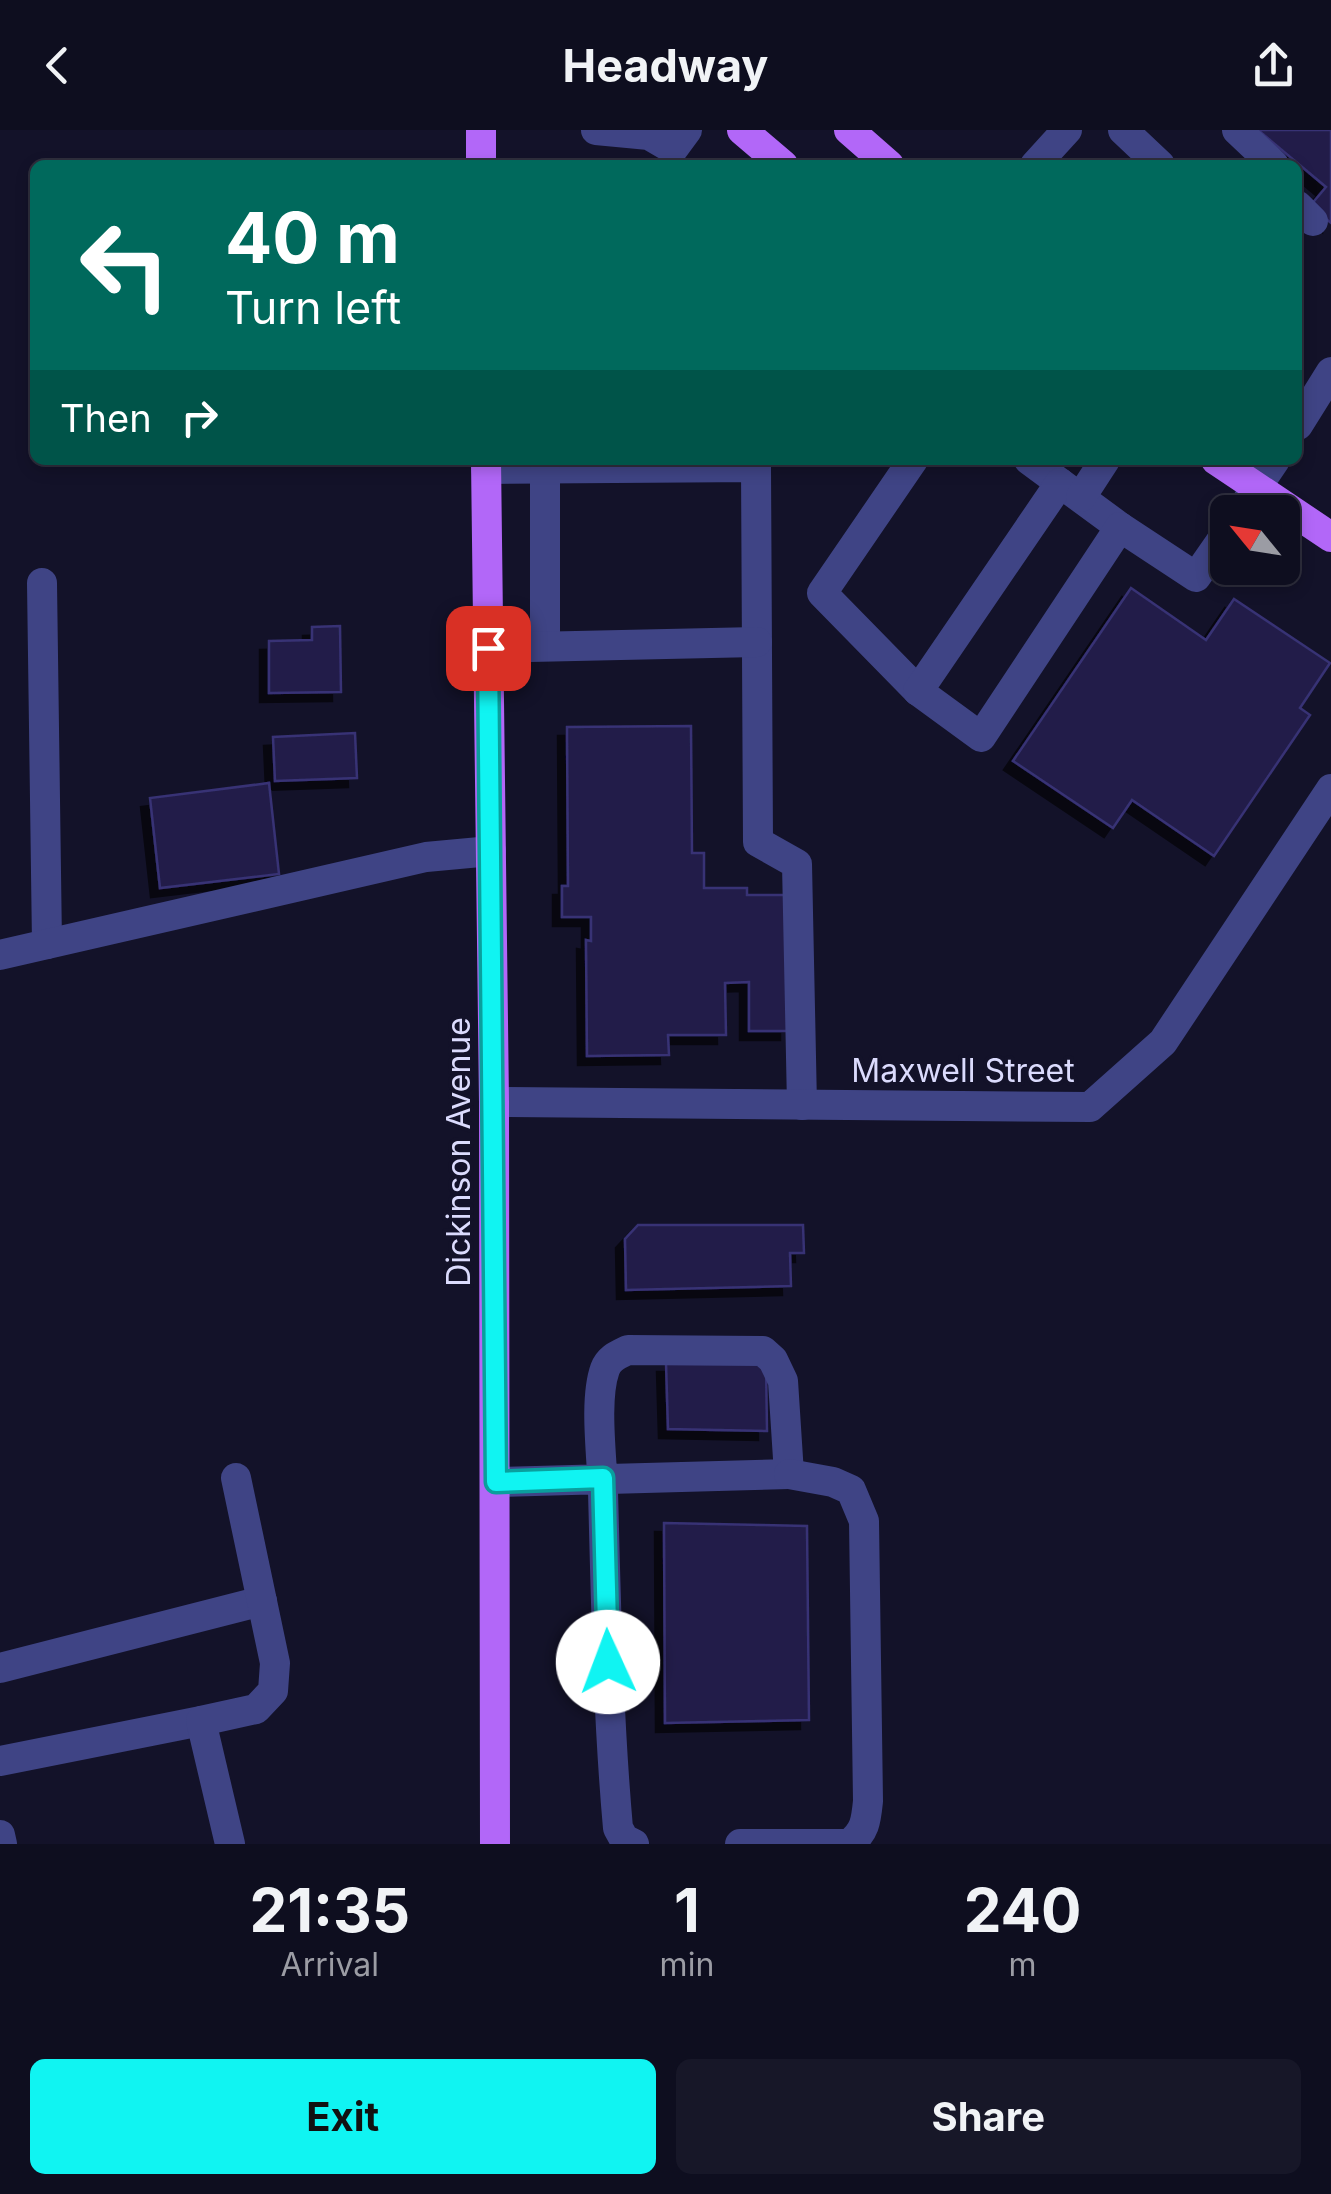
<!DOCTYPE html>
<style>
:root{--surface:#0e0e1f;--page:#171728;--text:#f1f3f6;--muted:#9b9ca4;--line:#2e2e3d;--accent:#10f4f2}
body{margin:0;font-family:Inter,sans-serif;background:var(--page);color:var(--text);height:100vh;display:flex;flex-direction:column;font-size:38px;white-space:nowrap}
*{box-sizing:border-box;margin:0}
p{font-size:32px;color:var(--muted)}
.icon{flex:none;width:55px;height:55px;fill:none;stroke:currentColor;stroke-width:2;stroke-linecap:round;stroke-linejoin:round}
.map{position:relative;height:1714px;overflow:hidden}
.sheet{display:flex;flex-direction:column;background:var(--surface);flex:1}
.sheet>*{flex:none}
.hud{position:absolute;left:30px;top:30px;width:1272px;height:305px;border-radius:15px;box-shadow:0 5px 15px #0003,0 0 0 2px var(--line);background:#00695c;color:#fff;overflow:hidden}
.needle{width:65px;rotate:300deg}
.tools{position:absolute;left:1210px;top:365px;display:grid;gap:20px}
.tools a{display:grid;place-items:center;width:90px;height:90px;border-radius:15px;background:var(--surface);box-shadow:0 5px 15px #0003,0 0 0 2px var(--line);font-size:50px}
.pin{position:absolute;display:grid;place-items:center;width:85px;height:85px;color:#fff;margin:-42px;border-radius:20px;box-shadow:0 5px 15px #0006}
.me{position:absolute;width:110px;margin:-55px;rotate:358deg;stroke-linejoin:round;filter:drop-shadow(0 0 8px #0008)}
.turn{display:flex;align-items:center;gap:35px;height:210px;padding:0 30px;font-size:45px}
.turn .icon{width:130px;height:130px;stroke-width:2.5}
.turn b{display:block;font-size:70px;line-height:85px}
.then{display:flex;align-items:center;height:95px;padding:0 30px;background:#0003;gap:20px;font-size:38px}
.eta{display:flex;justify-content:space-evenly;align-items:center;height:170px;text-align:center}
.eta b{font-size:60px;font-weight:700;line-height:70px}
.primary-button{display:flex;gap:20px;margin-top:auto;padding:20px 30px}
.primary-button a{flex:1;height:115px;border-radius:15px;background:var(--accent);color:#111;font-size:40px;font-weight:700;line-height:115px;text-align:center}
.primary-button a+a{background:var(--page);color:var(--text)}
header{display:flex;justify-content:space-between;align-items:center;height:130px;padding:0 30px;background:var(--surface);font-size:45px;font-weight:700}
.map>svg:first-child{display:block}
</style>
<header><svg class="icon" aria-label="back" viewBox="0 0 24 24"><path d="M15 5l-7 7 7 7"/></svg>Headway<svg class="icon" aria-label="share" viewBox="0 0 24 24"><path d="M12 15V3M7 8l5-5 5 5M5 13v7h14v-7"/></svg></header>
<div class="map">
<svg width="1331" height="1714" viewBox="0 0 1331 1714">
<defs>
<filter id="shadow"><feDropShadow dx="-9" dy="9" stdDeviation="0" flood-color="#0009"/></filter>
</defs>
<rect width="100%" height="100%" fill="#131229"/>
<g fill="#221e49" stroke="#373274" stroke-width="2.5" filter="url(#shadow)">
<path d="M1258,0H1331V93L1310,76L1326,57Z"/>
<path d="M1131,458L1206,510L1234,469L1330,533L1300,578L1310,585L1214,726L1132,670L1113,698L1013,631Z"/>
<path d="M340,496L341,562L269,563V511L312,510V497Z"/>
<path d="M691,596L692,723H704V758H747V765H789V901H749V852L725,853L726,905H668L669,925L587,926L586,810L591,811V787H562V756H568L567,597Z"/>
<path d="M355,603L357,648L275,651L273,607Z"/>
<path d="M269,653L279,744L160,758L150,668Z"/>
<path d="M638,1095H803L804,1123H790L791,1156L626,1160L625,1109Z"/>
<path d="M666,1233L766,1234L767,1301L668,1299Z"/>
<path d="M664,1393L807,1396L809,1590L665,1593Z"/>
</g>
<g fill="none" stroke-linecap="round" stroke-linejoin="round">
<g stroke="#3f4485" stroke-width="30">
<path d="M596,0L649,5L673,19L687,0"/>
<path d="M1123,0L1160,35"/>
<path d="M1237,0L1274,35"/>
<path d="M1035,35L1067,0"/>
<path d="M1298,76L1313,91"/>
<path d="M1298,295L1331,242"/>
<path d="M913,330L822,463L918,561"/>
<path d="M1029,330L1120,397"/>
<path d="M486,339L756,337L758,712L797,734L802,975"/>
<path d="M1060,353L918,561L981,607L1120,397L1196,447L1228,401"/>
<path d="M1081,367L1105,330"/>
<path d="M1240,382L1275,330"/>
<path d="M42,453L47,814"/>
<path d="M545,515V339"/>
<path d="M488,518L757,512"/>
<path d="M0,825L426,727L491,721"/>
<path d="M494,972L1090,977L1163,912L1331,659"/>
<path d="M495,1352L789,1344L783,1251L773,1230L763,1221L628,1220C618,1225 609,1228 605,1239C594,1270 602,1327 603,1361C606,1473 608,1586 618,1698L624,1709L634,1714"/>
<path d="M0,1538L262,1471"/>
<path d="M0,1631L201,1591"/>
<path d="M0,1705L2,1714"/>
<path d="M230,1714L201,1591L256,1579L273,1561L275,1533L236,1348"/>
<path d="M740,1714H849C865,1702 866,1691 868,1671L864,1391L851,1360L833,1352L789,1344"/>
</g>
<g stroke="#b267f8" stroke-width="30">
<path d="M481,0V35"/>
<path d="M742,0L783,35"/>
<path d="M849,0L889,35"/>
<path d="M486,330L494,972L495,1714"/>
<path d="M1216,330L1331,407"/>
</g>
</g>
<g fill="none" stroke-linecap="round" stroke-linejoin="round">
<defs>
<path id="route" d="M488,518L496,1352L603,1348L608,1532"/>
</defs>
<use href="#route" stroke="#0a9f9d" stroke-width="25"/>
<use href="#route" stroke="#10f4f2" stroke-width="18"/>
</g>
<g text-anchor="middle" stroke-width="8" stroke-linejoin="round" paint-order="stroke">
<g font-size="32" fill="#dbdbfd" stroke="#131229">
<text x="963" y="952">Maxwell Street</text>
<text transform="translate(459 1022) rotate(-90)" y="11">Dickinson Avenue</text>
</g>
</g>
</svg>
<div class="tools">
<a><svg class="needle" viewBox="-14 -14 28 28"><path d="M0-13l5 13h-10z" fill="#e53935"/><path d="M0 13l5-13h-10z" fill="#9b9ca4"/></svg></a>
</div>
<div class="pin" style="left:488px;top:518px;background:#d93025"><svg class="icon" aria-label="arrive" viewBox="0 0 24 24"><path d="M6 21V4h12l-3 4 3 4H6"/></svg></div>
<svg class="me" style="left:608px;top:1532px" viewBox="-20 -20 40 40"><circle r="19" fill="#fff"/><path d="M0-13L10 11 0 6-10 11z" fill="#10f4f2"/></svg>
<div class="hud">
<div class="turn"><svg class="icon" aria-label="left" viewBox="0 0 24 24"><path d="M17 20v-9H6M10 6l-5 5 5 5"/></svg><div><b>40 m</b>Turn left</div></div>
<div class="then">Then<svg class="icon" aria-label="right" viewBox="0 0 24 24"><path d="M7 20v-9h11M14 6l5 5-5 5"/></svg></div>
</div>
</div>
<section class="sheet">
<div class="eta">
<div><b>21:35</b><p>Arrival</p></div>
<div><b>1</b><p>min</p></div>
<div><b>240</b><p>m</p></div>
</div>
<div class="primary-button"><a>Exit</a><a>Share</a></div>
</section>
